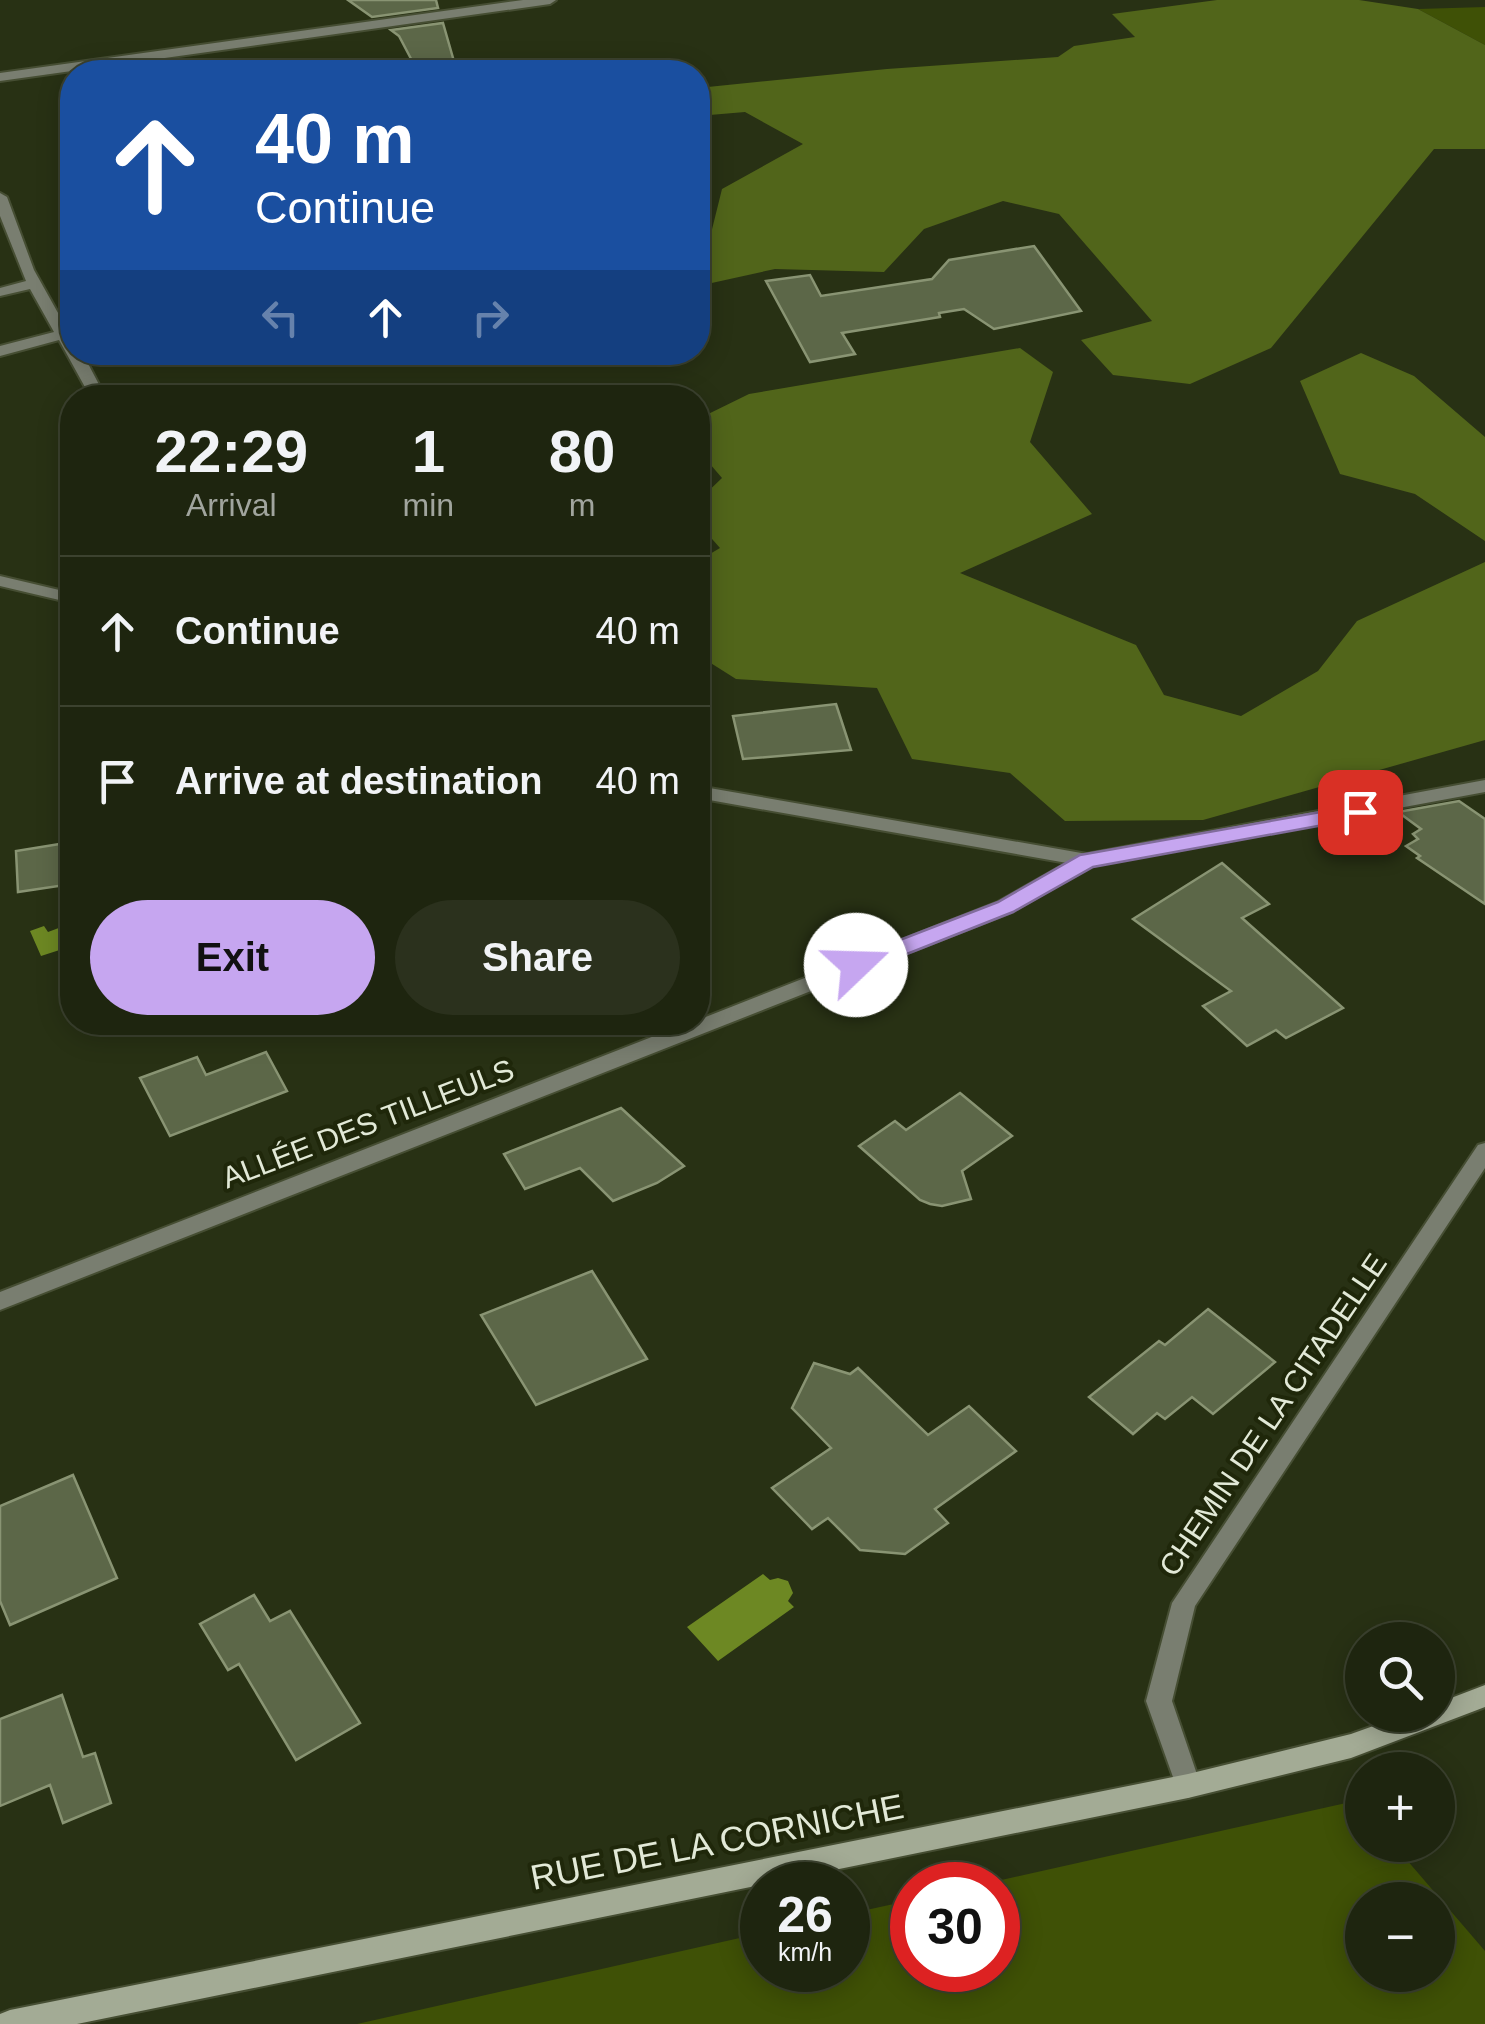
<!DOCTYPE html>
<meta charset="utf-8">
<style>
:root{--surface:#1e250f;--page:#2b311d;--text:#f1f3f6;--muted:#a1a59e;--line:#3c422f;--accent:#c6a6f0}
body{margin:0;font-family:Helvetica,sans-serif;background:var(--page);color:var(--text);height:100vh;display:flex;flex-direction:column;font-size:38px;white-space:nowrap}
*{box-sizing:border-box;margin:0}
p{font-size:32px;color:var(--muted)}
.icon{flex:none;width:55px;height:55px;fill:none;stroke:currentColor;stroke-width:2;stroke-linecap:round;stroke-linejoin:round}
.map{position:relative;flex:1;overflow:hidden}
.details{position:absolute;left:60px;top:385px;width:650px;height:650px;display:flex;flex-direction:column;background:var(--surface);border-radius:40px;box-shadow:0 5px 25px #0003,0 0 0 2px var(--line)}
.details>*{flex:none}
.top-card{position:absolute;left:60px;top:60px;width:650px;height:305px;border-radius:40px;box-shadow:0 5px 25px #0003,0 0 0 2px var(--line);background:#1a4fa0;color:#fff;overflow:hidden}
.tools{position:absolute;left:1345px;top:1622px;display:grid;gap:20px}
.tools a{display:grid;place-items:center;width:110px;height:110px;border-radius:50%;background:var(--surface);box-shadow:0 5px 25px #0003,0 0 0 2px var(--line);font-size:50px}
.speed{position:absolute;left:740px;top:1862px;display:flex;gap:20px;font-size:50px;font-weight:700;text-align:center}
.speed>*{display:grid;place-content:center;width:130px;height:130px;border-radius:50%;background:var(--surface);box-shadow:0 5px 25px #0003,0 0 0 2px var(--line);line-height:1}
.speed small{font-size:25px;font-weight:400}
.speed .limit{border:15px solid #d22;background:#fff;color:#111}
.pin{position:absolute;display:grid;place-items:center;width:85px;height:85px;color:#fff;margin:-42px;border-radius:20px;box-shadow:0 5px 15px #0006}
.me{position:absolute;width:110px;margin:-55px;rotate:69deg;stroke-linejoin:round;filter:drop-shadow(0 0 8px #0008)}
.turn{display:flex;align-items:center;gap:35px;height:210px;padding:0 30px;font-size:45px}
.turn .icon{width:130px;height:130px;stroke-width:2.5}
.turn b{display:block;font-size:70px;line-height:85px}
.lanes{display:flex;align-items:center;height:95px;padding:0 30px;background:#0003;justify-content:center;gap:50px;direction:ltr}
.lanes .off{opacity:.35}
.eta{display:flex;justify-content:space-evenly;align-items:center;height:170px;text-align:center}
.eta b{font-size:60px;font-weight:600;line-height:70px}
.action{display:flex;gap:20px;margin-top:auto;padding:20px 30px}
.action a{flex:1;height:115px;border-radius:60px;background:var(--accent);color:#111;font-size:40px;font-weight:600;line-height:115px;text-align:center}
.action a+a{background:var(--page);color:var(--text)}
ul{padding:0;list-style:none}
li{display:flex;align-items:center;gap:30px;height:150px;padding:0 30px;border-top:2px solid var(--line)}
li div{flex:1}
li b{display:block;font-size:38px}
li em{font-style:normal}
.map>svg:first-child{display:block}
</style>
<div class="map">
<svg width="1485" height="2024" viewBox="0 0 1485 2024">
<rect width="100%" height="100%" fill="#283114"/>
<g fill="#3f5106" fill-rule="evenodd">
<path d="M1485,7V45L1418,9Z"/>
<path d="M1355,1801L1362,1809V1845H1394L1485,1951V2024H357L762,1933V1970H848V1914L912,1900V1970H998V1885H979ZM1362,1900H1438V1975H1362Z"/>
</g>
<g fill="#51651a">
<path d="M1217,0H1359L1418,9L1485,45V149H1434L1271,348L1190,384L1113,375L1081,340L1152,321L1059,214L1003,201L924,229L884,272L775,269L698,286L722,189L803,144L745,112L698,116V88L887,69L1058,57L1074,46L1135,37L1112,14Z"/>
<path d="M1020,348L1053,372L1030,442L1092,514L960,573L1136,645L1164,695L1241,716L1318,671L1357,621L1485,562V740L1203,820L1065,821L1010,773L912,759L877,688L736,679L698,655V561L720,548L698,523V501L722,478L698,450V419L749,394Z"/>
<path d="M1361,353L1414,376L1485,437V541L1415,494L1340,474L1300,381Z"/>
</g>
<g fill="#6d8823">
<path d="M72,923V946L41,956L30,931L44,926L48,932Z"/>
<path d="M763,1574L770,1580L778,1578L788,1581L793,1593L788,1601L794,1607L718,1661L687,1627Z"/>
</g>
<g fill="#5c6748" stroke="#899473" stroke-width="2.5">
<path d="M348,0H436L438,8L372,17Z"/>
<path d="M443,23L457,72H418L399,36L391,30Z"/>
<path d="M1034,246L1081,311L994,329L964,309L939,313L940,317L842,333L855,354L810,362L766,281L810,275L821,296L932,279L949,260Z"/>
<path d="M836,704L851,750L743,759L733,716Z"/>
<path d="M1459,801L1485,819V904L1417,858L1420,856L1406,846L1418,839L1413,834L1421,829L1398,812Z"/>
<path d="M72,842V884L18,892L16,851Z"/>
<path d="M1222,863L1269,904L1242,918L1343,1008L1286,1038L1276,1030L1247,1046L1203,1006L1231,991L1133,919Z"/>
<path d="M266,1052L287,1091L170,1136L140,1078L197,1057L206,1075Z"/>
<path d="M960,1093L1012,1136L962,1171L971,1199L942,1206L930,1204L920,1200L859,1146L895,1121L906,1130Z"/>
<path d="M621,1108L684,1166L657,1183L613,1201L580,1168L525,1189L504,1154Z"/>
<path d="M592,1271L647,1359L536,1405L481,1315Z"/>
<path d="M1208,1309L1275,1362L1213,1414L1192,1397L1165,1419L1157,1413L1133,1434L1089,1397L1159,1341L1165,1345Z"/>
<path d="M814,1363L850,1374L858,1368L928,1435L969,1406L1016,1451L935,1509L948,1523L905,1554L860,1550L828,1518L812,1529L772,1488L831,1448L792,1408Z"/>
<path d="M73,1475L117,1578L10,1625L0,1601V1506Z"/>
<path d="M254,1595L270,1621L290,1611L360,1723L296,1760L239,1664L228,1670L200,1624Z"/>
<path d="M62,1695L83,1757L95,1753L111,1803L63,1823L50,1785L0,1806V1719Z"/>
</g>
<g fill="none" stroke-linecap="round" stroke-linejoin="round">
<defs>
<g id="street">
<path d="M523,0H556L550,4L0,81V73Z"/>
<path d="M0,193L7,197L34,270L72,338V352H82L106,398H91L59,340L0,356V346L54,332L30,289L0,296V288L26,281L0,216Z"/>
<path d="M0,576L72,593V603L0,586Z"/>
<path d="M1485,780V792L1092,865L1012,912L0,1310V1292L690,1022H698V1020L998,902L1067,863L698,798V786L1087,854Z"/>
<path d="M1485,1143V1168L1195,1606L1172,1701L1201,1786L1197,1794L1188,1798L1179,1794L1146,1701L1172,1603L1478,1145Z"/>
</g>
<path id="secondary" d="M1485,1685V1707L1351,1758L1188,1798L77,2024H0V2014L10,2010L1188,1774L1351,1734L1404,1715H1438V1703Z"/>
</defs>
<use href="#street" stroke="#464e33" stroke-width="4"/>
<use href="#secondary" stroke="#464e33" stroke-width="4"/>
<use href="#street" fill="#797e70" fill-rule="evenodd"/>
<use href="#secondary" fill="#a3ab95" fill-rule="evenodd"/>
</g>
<path fill="#c6a6f0" stroke="#816c9c" stroke-width="2.5" d="M1360,805L1367,807L1371,812L1367,817L1093,867L1013,912L864,971H848L845,965L848,960L998,902L1080,855Z"/>
<g text-anchor="middle" stroke-width="8" stroke-linejoin="round" paint-order="stroke">
<g font-size="30" fill="#e2e9d7" stroke="#1f270a">
<text transform="translate(368 1124) rotate(-21)" y="10">ALLÉE DES TILLEULS</text>
<text transform="translate(1273 1415) rotate(-56)" y="10">CHEMIN DE LA CITADELLE</text>
</g>
<g font-size="35" fill="#e2e9d7" stroke="#1f270a">
<text transform="translate(717 1842) rotate(-11)" y="12">RUE DE LA CORNICHE</text>
</g>
</g>
</svg>
<div class="tools">
<a><svg class="icon" aria-label="search" viewBox="0 0 24 24"><circle cx="10" cy="10" r="6"/><path d="M15 15l6 6"/></svg></a>
<a>+</a>
<a>−</a>
</div>
<div class="speed"><div>26<small>km/h</small></div><div class="limit">30</div></div>
<div class="pin" style="left:1360px;top:812px;background:#d93025"><svg class="icon" aria-label="arrive" viewBox="0 0 24 24"><path d="M6 21V4h12l-3 4 3 4H6"/></svg></div>
<svg class="me" style="left:856px;top:965px" viewBox="-20 -20 40 40"><circle r="19" fill="#fff"/><path d="M0-13L10 11 0 6-10 11z" fill="#c6a6f0"/></svg>
<div class="top-card">
<div class="turn"><svg class="icon" aria-label="ahead" viewBox="0 0 24 24"><path d="M12 20V5M6 11l6-6 6 6"/></svg><div><b>40 m</b>Continue</div></div>
<div class="lanes"><svg class="icon off" aria-label="left" viewBox="0 0 24 24"><path d="M17 20v-9H6M10 6l-5 5 5 5"/></svg><svg class="icon" aria-label="ahead" viewBox="0 0 24 24"><path d="M12 20V5M6 11l6-6 6 6"/></svg><svg class="icon off" aria-label="right" viewBox="0 0 24 24"><path d="M7 20v-9h11M14 6l5 5-5 5"/></svg></div>
</div>
<section class="details">
<div class="eta">
<div><b>22:29</b><p>Arrival</p></div>
<div><b>1</b><p>min</p></div>
<div><b>80</b><p>m</p></div>
</div>
<ul>
<li><svg class="icon" aria-label="ahead" viewBox="0 0 24 24"><path d="M12 20V5M6 11l6-6 6 6"/></svg><div><b>Continue</b></div><em>40 m</em></li>
<li><svg class="icon" aria-label="arrive" viewBox="0 0 24 24"><path d="M6 21V4h12l-3 4 3 4H6"/></svg><div><b>Arrive at destination</b></div><em>40 m</em></li>
</ul>
<div class="action"><a>Exit</a><a>Share</a></div>
</section>
</div>
